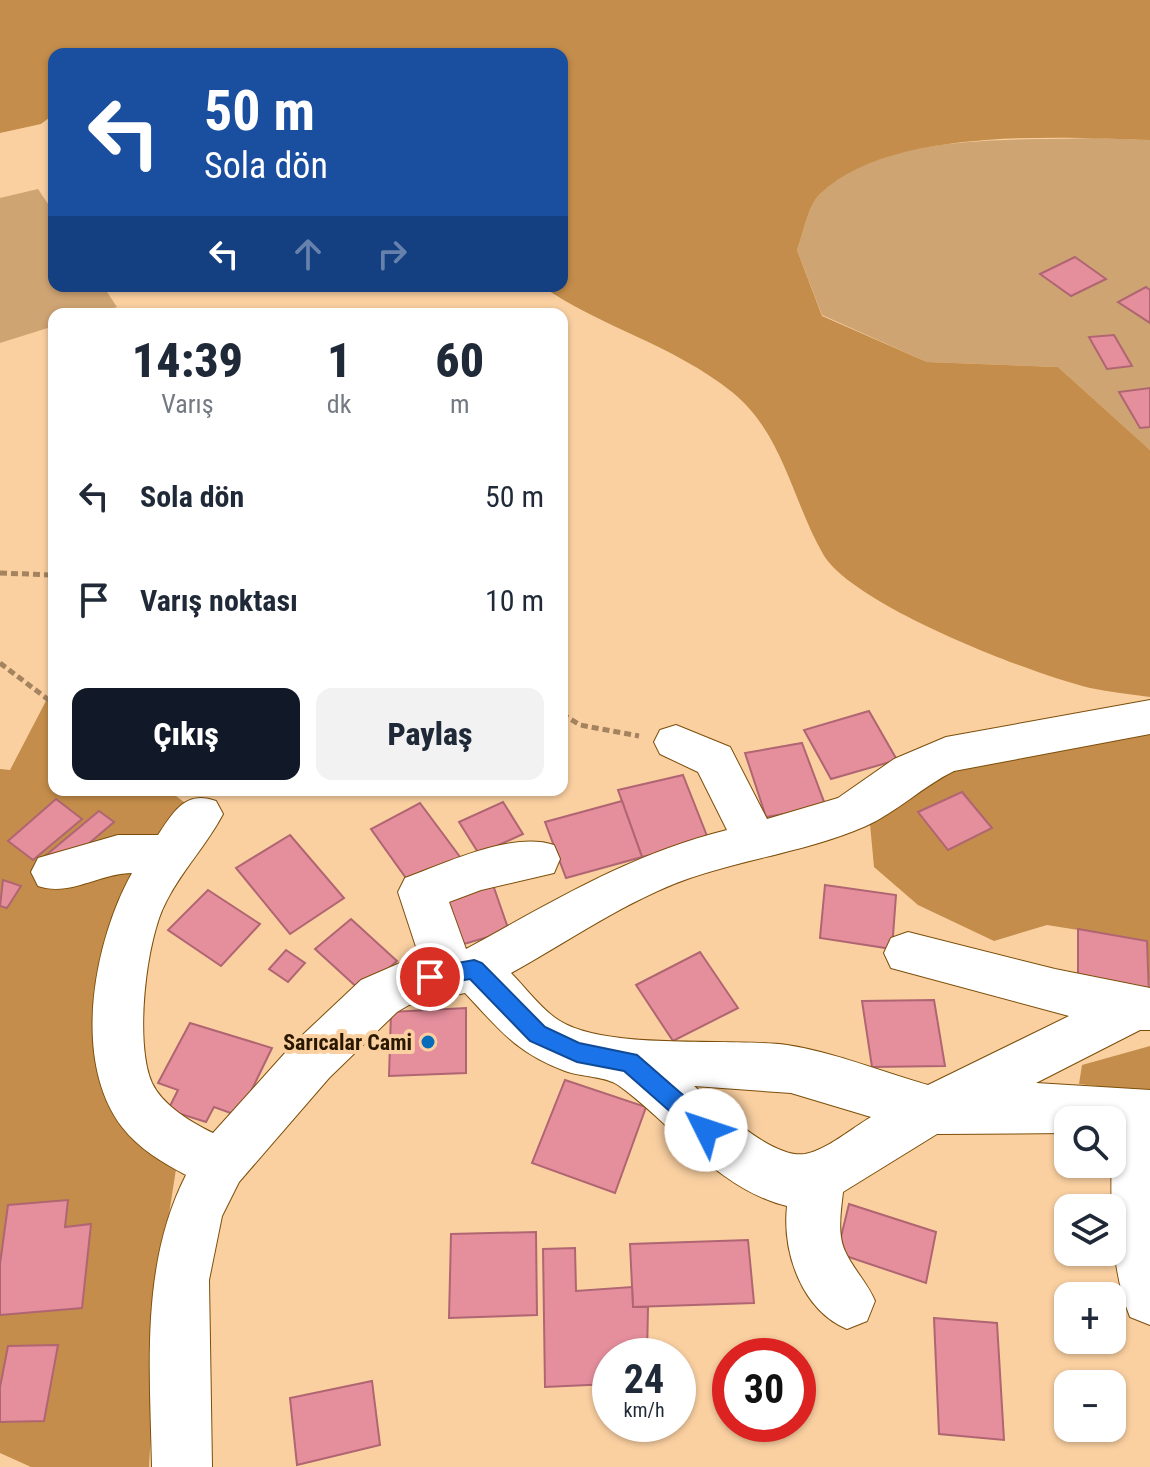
<!DOCTYPE html>
<html lang="tr">
<meta charset="utf-8">
<style>
:root{--surface:#fff;--page:#f2f2f3;--text:#1f2937;--muted:#747a83;--accent:#111827}
body{margin:0;font-family:"Roboto Condensed",sans-serif;background:var(--page);color:var(--text);height:100vh;display:flex;flex-direction:column;font-size:30px;white-space:nowrap}
*{box-sizing:border-box;margin:0}
p{font-size:26px;color:var(--muted)}
.icon{flex:none;width:44px;height:44px;fill:none;stroke:currentColor;stroke-width:2;stroke-linecap:round;stroke-linejoin:round}
.map{position:relative;flex:1;overflow:hidden}
.sheet{position:absolute;left:48px;top:308px;width:520px;height:488px;display:flex;flex-direction:column;background:var(--surface);border-radius:16px;box-shadow:0 2px 6px #0004}
.sheet>*{flex:none}
.banner{position:absolute;left:48px;top:48px;width:520px;height:244px;border-radius:16px;box-shadow:0 2px 6px #0004;background:#1a4fa0;color:#fff;overflow:hidden}
.fabs{position:absolute;left:1054px;top:1106px;display:grid;gap:16px}
.fabs a{display:grid;place-items:center;width:72px;height:72px;border-radius:16px;background:var(--surface);box-shadow:0 2px 6px #0004;font-size:40px}
.speed{position:absolute;left:592px;top:1338px;display:flex;gap:16px;font-size:40px;font-weight:700;text-align:center}
.speed>*{display:grid;place-content:center;width:104px;height:104px;border-radius:50%;background:var(--surface);box-shadow:0 2px 6px #0004;line-height:1}
.speed small{font-size:20px;font-weight:400}
.speed .limit{border:12px solid #d22;background:#fff;color:#111}
.pin{position:absolute;display:grid;place-items:center;width:68px;height:68px;color:#fff;margin:-34px;border:4px solid #fff;border-radius:50%;box-shadow:0 2px 8px #0007}
.me{position:absolute;width:88px;margin:-44px;rotate:311deg;stroke-linejoin:round;filter:drop-shadow(0 0 6px #0008)}
.turn{display:flex;align-items:center;gap:28px;height:168px;padding:0 24px;font-size:36px}
.turn .icon{width:104px;height:104px;stroke-width:2.5}
.turn b{display:block;font-size:56px;line-height:68px}
.lanes{display:flex;align-items:center;height:76px;padding:0 24px;background:#0003;justify-content:center;gap:40px;direction:ltr}
.lanes .off{opacity:.35}
.eta{display:flex;justify-content:space-evenly;align-items:center;height:136px;text-align:center}
.eta b{font-size:48px;font-weight:800;line-height:56px}
.cta{display:flex;gap:16px;margin-top:auto;padding:16px 24px}
.cta a{flex:1;height:92px;border-radius:16px;background:var(--accent);color:#fff;font-size:32px;font-weight:800;line-height:92px;text-align:center}
.cta a+a{background:var(--page);color:var(--text)}
ul{padding:0;list-style:none}
li{display:flex;align-items:center;gap:24px;height:104px;padding:0 24px}
li div{flex:1}
li b{display:block;font-size:30px}
li em{font-style:normal}
.map>svg:first-child{display:block}
</style>
<div class="map">
<svg width="1150" height="1467" viewBox="0 0 1150 1467">
<rect width="100%" height="100%" fill="#fad0a1"/>
<g fill="#cfa473">
<path d="M1095,138L1150,140V450L1058,367L927,362L822,315L797,250C803,235 808,205 820,194C882,132 1013,141 1095,138Z"/>
<path d="M38,189L54,213V286H103L117,307L93,314H54V326L0,343V198Z"/>
</g>
<g fill="#c48d4b">
<path d="M0,0H1150V140C1060,137 888,127 820,194C808,205 803,235 797,250L822,316L927,362L1058,367L1150,450V697C1130,694 1110,692 1090,688C1031,674 852,605 823,554C792,500 783,433 732,392C674,345 600,327 542,286H562V54H54V114L41,124L0,133Z"/>
<path d="M47,699L54,704V790H168L200,814L176,844L121,1066L180,1144L160,1271L149,1467H31L0,1453V769L10,770Z"/>
<path d="M1150,733V994L1147,941L1047,925L994,941L918,905L874,867L870,824L899,799L960,767Z"/>
<path d="M1150,1046V1092L1079,1084L1082,1065Z"/>
</g>
<g fill="#e58e9c" stroke="#b06572" stroke-width="2">
<path d="M1075,257L1106,279L1071,296L1040,274Z"/>
<path d="M1146,287L1150,290V323L1118,302Z"/>
<path d="M1114,335L1132,366L1107,369L1089,337Z"/>
<path d="M1150,388V427L1140,428L1119,392Z"/>
<path d="M869,711L897,760L831,779L804,730Z"/>
<path d="M802,743L826,807L766,817L745,753Z"/>
<path d="M683,775L709,841L642,857L618,790Z"/>
<path d="M962,792L992,828L948,850L918,812Z"/>
<path d="M56,799L82,819L33,860L8,841Z"/>
<path d="M622,801L642,857L566,878L545,822Z"/>
<path d="M503,802L523,834L479,854L459,822Z"/>
<path d="M420,803L463,861L413,888L371,829Z"/>
<path d="M99,811L114,822L60,868L45,856Z"/>
<path d="M290,835L344,898L290,934L236,868Z"/>
<path d="M3,880L21,886L7,908L0,906Z"/>
<path d="M492,882L509,931L450,948L434,897Z"/>
<path d="M825,885L896,895L892,949L820,938Z"/>
<path d="M208,890L260,924L221,966L168,930Z"/>
<path d="M351,919L397,961L362,992L315,949Z"/>
<path d="M1078,929L1147,941L1149,994L1078,982Z"/>
<path d="M286,950L305,963L288,982L269,969Z"/>
<path d="M700,952L738,1008L673,1041L636,985Z"/>
<path d="M934,1000L945,1066L872,1067L862,1001Z"/>
<path d="M466,1008V1073L389,1076L391,1012Z"/>
<path d="M190,1023L272,1048L239,1116L214,1107L206,1122L168,1110L178,1090L158,1083Z"/>
<path d="M565,1080L646,1107L615,1193L532,1163Z"/>
<path d="M68,1200L65,1227L91,1224L82,1308L0,1315V1264L8,1205Z"/>
<path d="M849,1204L936,1232L926,1283L837,1253Z"/>
<path d="M536,1232L537,1315L449,1318L451,1234Z"/>
<path d="M748,1240L754,1303L633,1307L630,1244Z"/>
<path d="M575,1248L576,1291L632,1287L633,1307H648L647,1356H610V1384L545,1387L543,1249Z"/>
<path d="M934,1318L997,1323L1004,1440L939,1434Z"/>
<path d="M58,1345L44,1421L0,1422V1387L8,1346Z"/>
<path d="M372,1381L380,1445L297,1465L290,1398Z"/>
</g>
<g fill="none" stroke-linecap="round" stroke-linejoin="round">
<defs>
<path id="minor" d="M1150,700V734L954,771C923,786 897,812 866,826C809,851 748,858 690,878C627,900 569,941 511,973C525,987 538,1005 554,1017C599,1052 727,1037 787,1045C834,1052 882,1072 928,1085L1069,1016L891,968L884,953L891,938L908,932L1055,969L1150,988V1030H1140L1036,1083L1150,1090V1325L1130,1317C1106,1258 1112,1183 1112,1120H1068V1133L937,1134L843,1192C841,1210 837,1234 845,1251C853,1269 867,1282 875,1301L867,1321L847,1329C802,1310 782,1253 787,1206C717,1189 674,1125 618,1085C605,1076 581,1077 565,1071C515,1052 500,1030 465,993L409,1005L397,1012L329,1078L239,1182L222,1216L209,1280L212,1467H152C150,1369 140,1265 186,1175C163,1163 139,1149 122,1127C71,1060 94,941 132,873C100,873 70,897 38,886L31,872L38,858L118,835H158C174,811 186,790 216,801L223,814C207,845 182,870 166,902C146,939 134,1043 152,1083C163,1106 191,1122 213,1133L293,1044L361,980L400,963L420,959L398,892L405,878C446,863 512,831 554,845L560,859L554,873L481,890L449,902L466,949C552,902 630,854 727,830L698,772L660,754L654,742L660,730L676,725L730,747L767,819L838,798L894,759L946,737ZM694,1086L791,1093L871,1117C852,1128 827,1150 805,1154C772,1159 718,1107 694,1086Z"/>
</defs>
<use href="#minor" stroke="#7c4e09" stroke-width="2"/>
<g stroke="#a4835e" stroke-width="5" stroke-dasharray="7 4" stroke-linecap="butt">
<path d="M0,573L54,575"/>
<path d="M0,663L54,704"/>
<path d="M562,714L580,725L639,736"/>
</g>
<use href="#minor" fill="#fff" fill-rule="evenodd"/>
</g>
<path fill="#1a73e8" stroke="#114b97" stroke-width="2" d="M474,960L482,963L545,1027L579,1043L637,1055L714,1122L717,1130L714,1137L706,1140L699,1137L624,1071L577,1062L530,1041L470,979L430,986L420,977L430,968Z"/>
<circle fill="#046cb8" stroke="#fad0a1" stroke-width="3" cx="428" cy="1042" r="8"/>
<g text-anchor="middle" stroke-width="8" stroke-linejoin="round" paint-order="stroke">
<g font-size="22" font-weight="bold" fill="#2a1700" stroke="#fad0a1" text-anchor="end">
<text x="412" y="1050">Sarıcalar Cami</text>
</g>
</g>
</svg>
<div class="fabs">
<a><svg class="icon" aria-label="search" viewBox="0 0 24 24"><circle cx="10" cy="10" r="6"/><path d="M15 15l6 6"/></svg></a>
<a><svg class="icon" aria-label="layers" viewBox="0 0 24 24"><path d="M12 4l9 5-9 5-9-5zM3 14l9 5 9-5"/></svg></a>
<a>+</a>
<a>−</a>
</div>
<div class="speed"><div>24<small>km/h</small></div><div class="limit">30</div></div>
<div class="pin" style="left:430px;top:977px;background:#d93025"><svg class="icon" aria-label="arrive" viewBox="0 0 24 24"><path d="M6 21V4h12l-3 4 3 4H6"/></svg></div>
<svg class="me" style="left:706px;top:1130px" viewBox="-20 -20 40 40"><circle r="19" fill="#fff"/><path d="M0-13L10 11 0 6-10 11z" fill="#1a73e8"/></svg>
<div class="banner">
<div class="turn"><svg class="icon" aria-label="left" viewBox="0 0 24 24"><path d="M17 20v-9H6M10 6l-5 5 5 5"/></svg><div><b>50 m</b>Sola dön</div></div>
<div class="lanes"><svg class="icon" aria-label="left" viewBox="0 0 24 24"><path d="M17 20v-9H6M10 6l-5 5 5 5"/></svg><svg class="icon off" aria-label="ahead" viewBox="0 0 24 24"><path d="M12 20V5M6 11l6-6 6 6"/></svg><svg class="icon off" aria-label="right" viewBox="0 0 24 24"><path d="M7 20v-9h11M14 6l5 5-5 5"/></svg></div>
</div>
<section class="sheet">
<div class="eta">
<div><b>14:39</b><p>Varış</p></div>
<div><b>1</b><p>dk</p></div>
<div><b>60</b><p>m</p></div>
</div>
<ul>
<li><svg class="icon" aria-label="left" viewBox="0 0 24 24"><path d="M17 20v-9H6M10 6l-5 5 5 5"/></svg><div><b>Sola dön</b></div><em>50 m</em></li>
<li><svg class="icon" aria-label="arrive" viewBox="0 0 24 24"><path d="M6 21V4h12l-3 4 3 4H6"/></svg><div><b>Varış noktası</b></div><em>10 m</em></li>
</ul>
<div class="cta"><a>Çıkış</a><a>Paylaş</a></div>
</section>
</div>
